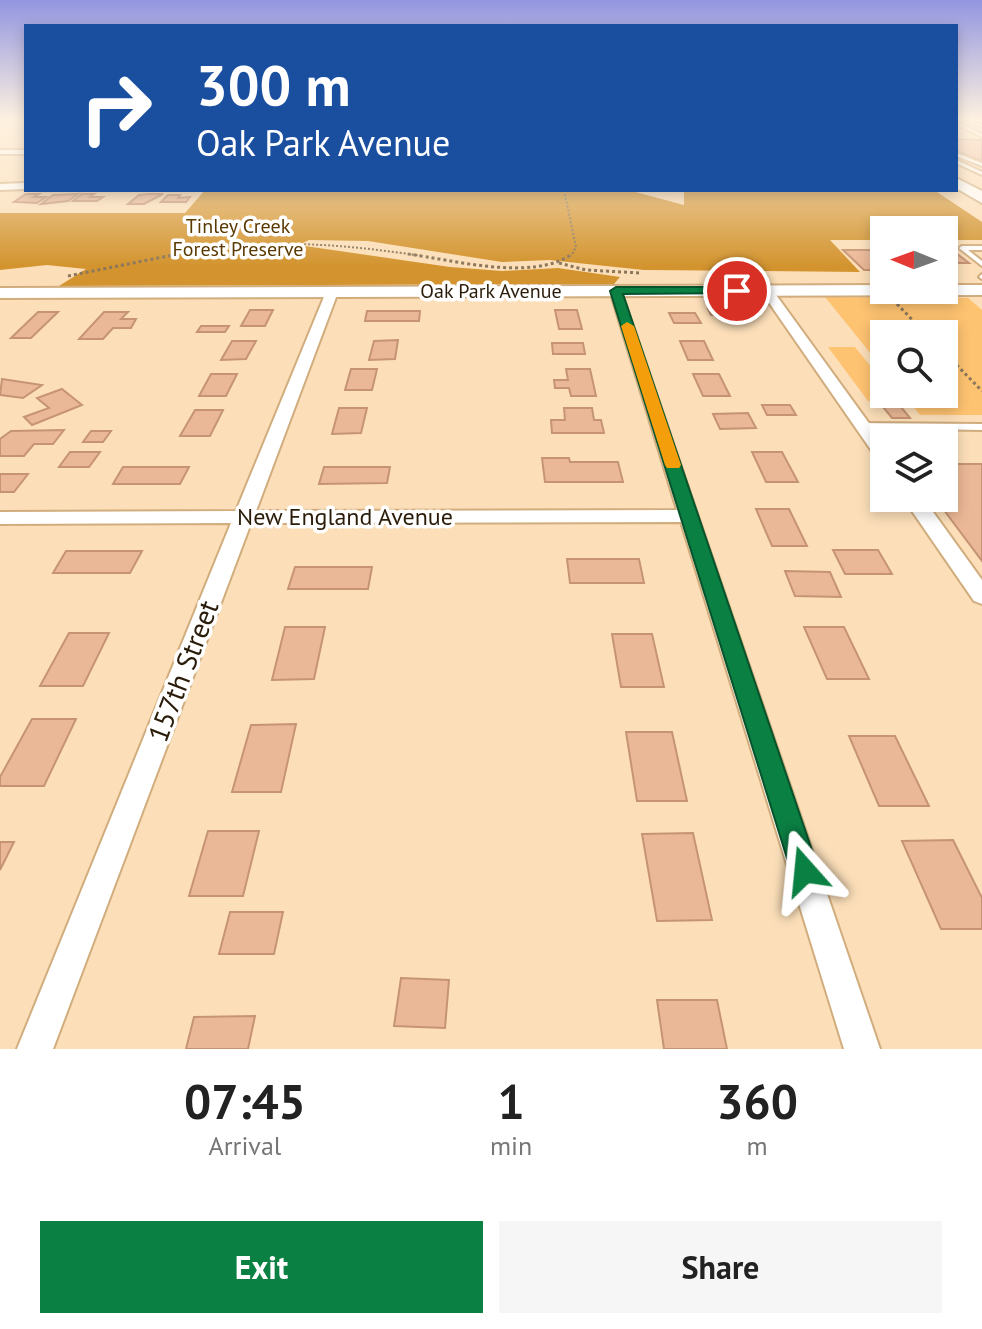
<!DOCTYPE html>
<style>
:root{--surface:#fff;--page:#f6f6f6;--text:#222;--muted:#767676;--accent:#0b8043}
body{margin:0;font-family:"PT Sans",sans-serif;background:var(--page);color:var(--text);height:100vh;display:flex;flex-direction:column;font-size:30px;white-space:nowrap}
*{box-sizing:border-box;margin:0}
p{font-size:26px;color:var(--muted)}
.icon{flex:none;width:44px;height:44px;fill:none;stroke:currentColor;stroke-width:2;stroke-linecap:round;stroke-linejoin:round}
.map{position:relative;height:1049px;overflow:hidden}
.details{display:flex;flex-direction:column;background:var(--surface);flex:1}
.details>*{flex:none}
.hud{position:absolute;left:24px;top:24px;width:934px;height:168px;border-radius:0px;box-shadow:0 4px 12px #0003;background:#1a4fa0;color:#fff;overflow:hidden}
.needle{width:52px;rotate:271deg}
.controls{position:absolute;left:870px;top:216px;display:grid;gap:16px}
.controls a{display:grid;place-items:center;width:88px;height:88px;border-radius:0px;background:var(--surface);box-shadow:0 4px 12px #0003;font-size:40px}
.pin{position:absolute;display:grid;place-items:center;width:68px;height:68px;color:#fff;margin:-34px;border:4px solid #fff;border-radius:50%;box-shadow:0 2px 8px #0007}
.me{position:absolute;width:88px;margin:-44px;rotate:342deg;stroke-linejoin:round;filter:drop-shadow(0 0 6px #0008)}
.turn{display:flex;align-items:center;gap:28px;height:168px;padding:0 40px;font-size:36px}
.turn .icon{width:104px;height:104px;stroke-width:2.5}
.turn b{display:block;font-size:56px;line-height:68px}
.eta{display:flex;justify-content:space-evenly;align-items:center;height:136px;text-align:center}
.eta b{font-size:48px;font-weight:700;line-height:56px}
.action{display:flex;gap:16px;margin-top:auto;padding:16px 40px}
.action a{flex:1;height:92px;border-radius:0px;background:var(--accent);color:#fff;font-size:32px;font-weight:700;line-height:92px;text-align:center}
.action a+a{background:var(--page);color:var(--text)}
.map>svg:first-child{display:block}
</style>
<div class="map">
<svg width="982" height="1049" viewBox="0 0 982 1049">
<rect width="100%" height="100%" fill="#fcdfb9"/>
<g fill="#fec371">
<path d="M825,297L968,298L982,310V415H920L904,394H944V334H884V370Z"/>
<path d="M828,347H855L884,383V394H893L898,401H868Z"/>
</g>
<path fill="#d3942f" d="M205,190H628L684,205V192L673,190H934L982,222V240H944V230H884V240H830L860,272L644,270L549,260L502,262L368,241L309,240L298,245L450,267L502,271L558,268L620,277L614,284L59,286L86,269L47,265L0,270V213H185Z"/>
<g fill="#ebb897" stroke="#c69474" stroke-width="2">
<path d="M956,139L982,140V161L956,151Z"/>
<path d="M26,194H39L34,197H46L37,203L14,202Z"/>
<path d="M78,194L68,201L41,204L53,195Z"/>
<path d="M82,194H94L90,197H103L97,201H73Z"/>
<path d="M148,194H163L144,204H128L139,195Z"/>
<path d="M168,195H180L178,198L190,197L186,202H161Z"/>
<path d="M843,250H876L884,257V270H864Z"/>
<path d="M944,253H956L969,263H951L944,257Z"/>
<path d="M708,309H732L735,315H711Z"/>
<path d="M250,310H273L265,326H241Z"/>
<path d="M555,310H577L582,329H559Z"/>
<path d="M367,311H420L419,321H365Z"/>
<path d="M38,312H58L31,338H11Z"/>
<path d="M104,312H128L121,319H136L131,328H113L103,339H79Z"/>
<path d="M669,313H695L701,323H674Z"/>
<path d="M201,326H229L225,332H197Z"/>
<path d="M398,340L395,359L369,360L374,341Z"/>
<path d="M232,341H256L246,359L221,360Z"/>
<path d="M680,341H704L713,360H688Z"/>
<path d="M552,343H583L585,354H553Z"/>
<path d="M351,369H377L372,390H345Z"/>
<path d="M566,369H590L596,396H571L569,388H555L554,380H568Z"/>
<path d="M211,374H237L226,396H199Z"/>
<path d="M693,374H719L730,396H703Z"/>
<path d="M2,379L42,385L23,398L0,395Z"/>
<path d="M62,389L82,405L32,425L24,417L49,408L37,398Z"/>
<path d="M879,402H897L910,418H892Z"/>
<path d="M762,405H790L796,415H767Z"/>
<path d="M339,408H367L361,433L332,434Z"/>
<path d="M564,408H592L594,420H601L604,433H552L551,420H565Z"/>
<path d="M195,410H223L210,436H180Z"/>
<path d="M748,413L756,428L720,429L713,414Z"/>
<path d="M64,430L53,444H34L24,456H0V439L11,431Z"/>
<path d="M91,431H111L103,442H83Z"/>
<path d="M70,452H100L89,467H59Z"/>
<path d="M752,452H782L798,482H766Z"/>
<path d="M542,458H569L570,462H618L623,482H545Z"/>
<path d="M944,464H982V561L935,498H944Z"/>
<path d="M123,467H189L180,484H113Z"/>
<path d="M324,467H390L387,483L319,484Z"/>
<path d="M0,474H28L14,492H0Z"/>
<path d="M756,509H789L807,546H772Z"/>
<path d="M833,550H878L892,574H845Z"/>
<path d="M66,551H142L130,573H53Z"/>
<path d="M567,559H639L644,583H570Z"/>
<path d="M295,567H372L368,589H288Z"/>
<path d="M785,571L830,572L841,597L795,596Z"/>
<path d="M285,627H325L314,679L272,680Z"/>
<path d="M804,627H844L869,679H827Z"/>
<path d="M69,633H109L83,686H40Z"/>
<path d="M612,634H652L664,687H621Z"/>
<path d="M32,719H76L44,786H0V777Z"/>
<path d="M296,724L281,792H232L251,725Z"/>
<path d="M626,732H672L687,801H637Z"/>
<path d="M849,736H895L929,806H879Z"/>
<path d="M208,831H259L243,896H189Z"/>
<path d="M693,833L712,920L657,921L642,834Z"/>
<path d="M953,840L982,898V929H941L902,841Z"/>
<path d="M0,842H14L0,870Z"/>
<path d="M230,912H283L274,954H219Z"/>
<path d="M401,978L449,980L445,1028L394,1026Z"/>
<path d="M657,1000H717L727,1049H664Z"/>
<path d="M255,1016L248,1049H186L194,1017Z"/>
</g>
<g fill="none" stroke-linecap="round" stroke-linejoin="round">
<defs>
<g id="lane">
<path d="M967,120H971L982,125V127Z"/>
<path d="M956,122L982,134V137L956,124Z"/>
<path d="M956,153L982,163V166L956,156Z"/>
<path d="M956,160L982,172V175L956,163Z"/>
<path d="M982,246V250H968L982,261V266L959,248L962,246Z"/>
<path d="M884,274V283L875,276Z"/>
<path d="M982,274V279L979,277Z"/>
<path d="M863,423L982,424V430L860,428L859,426Z"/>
</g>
<g id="street">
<rect x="0" y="150" width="26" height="4"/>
<path d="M26,183V189L0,190V184Z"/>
<path d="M332,288L338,292L256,511L677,510L610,291L620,288L880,1049H844L681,522L251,523L53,1049H17L231,523L0,524V512L236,511L326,292Z"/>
<path d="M763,288H771L884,444V461L878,460L761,291Z"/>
<path d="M903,498H923L982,580V604L974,601Z"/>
</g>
<path id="secondary" d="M884,285V290H944V285H982V295L0,298V288Z"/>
<path id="primary" d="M956,178L982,191V203L956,188Z"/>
</defs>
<use href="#lane" stroke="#d1ad7e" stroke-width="4"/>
<use href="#street" stroke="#d1ad7e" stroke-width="4"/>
<use href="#secondary" stroke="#d1ad7e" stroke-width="4"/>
<use href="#primary" stroke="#d1ad7e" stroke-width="4"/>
<g stroke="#8c775b" stroke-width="2" stroke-dasharray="2 2" stroke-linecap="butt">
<path d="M564,190L576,247L571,256"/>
<path d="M169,256C254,237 337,243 422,256"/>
</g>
<g stroke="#8c775b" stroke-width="3" stroke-dasharray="3 3" stroke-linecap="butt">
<path d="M408,254C453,260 533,282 572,254"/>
<path d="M559,263L586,270L641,273"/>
<path d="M68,276L178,254"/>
<path d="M897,304L926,334"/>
<path d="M944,352L982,391"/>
</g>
<use href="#lane" fill="#fff" fill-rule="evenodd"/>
<use href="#street" fill="#fff" fill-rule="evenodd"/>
<use href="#secondary" fill="#fff" fill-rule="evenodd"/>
<use href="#primary" fill="#fff" fill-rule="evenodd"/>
</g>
<linearGradient id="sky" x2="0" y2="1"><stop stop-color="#9296e0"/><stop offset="0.45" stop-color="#fef1e0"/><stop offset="1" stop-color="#fef1e0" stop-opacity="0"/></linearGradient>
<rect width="982" height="266" fill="url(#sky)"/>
<path fill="#0b8043" stroke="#07532c" stroke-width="2" d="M737,287L741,288V293L623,294L819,871L815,881L805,885L795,881L791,871L610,291L616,287Z"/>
<path fill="#f59e0b" d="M627,322L634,326L681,465L679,468H667L665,465L621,326Z"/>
<g text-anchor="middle" stroke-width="7" stroke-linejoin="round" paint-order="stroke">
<g font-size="20" fill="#593900" stroke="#fff">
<text x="238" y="233">Tinley Creek<tspan x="238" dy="23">Forest Preserve</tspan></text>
</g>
<g font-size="20" fill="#2a1c09" stroke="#fff">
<text x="491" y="298">Oak Park Avenue</text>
</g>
<g font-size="24" fill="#2a1c09" stroke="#fff">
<text x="345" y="525">New England Avenue</text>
</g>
<g font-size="28" fill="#2a1c09" stroke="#fff">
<text transform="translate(183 671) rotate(-69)" y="10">157th Street</text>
</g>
</g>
</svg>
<div class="controls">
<a><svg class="needle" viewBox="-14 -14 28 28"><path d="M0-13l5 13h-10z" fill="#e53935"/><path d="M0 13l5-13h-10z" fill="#767676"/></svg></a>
<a><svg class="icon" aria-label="search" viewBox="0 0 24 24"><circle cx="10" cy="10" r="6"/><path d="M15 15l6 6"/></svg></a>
<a><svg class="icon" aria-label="layers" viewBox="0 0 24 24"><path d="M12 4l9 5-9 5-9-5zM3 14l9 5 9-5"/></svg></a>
</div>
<div class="pin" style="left:737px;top:291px;background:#d93025"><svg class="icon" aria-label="arrive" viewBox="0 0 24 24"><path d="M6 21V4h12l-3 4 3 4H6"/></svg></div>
<svg class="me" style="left:805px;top:871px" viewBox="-20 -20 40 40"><path d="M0-17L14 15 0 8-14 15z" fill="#0b8043" stroke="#fff" stroke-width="4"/></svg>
<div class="hud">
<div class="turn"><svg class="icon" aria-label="right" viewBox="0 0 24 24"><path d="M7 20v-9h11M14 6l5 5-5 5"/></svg><div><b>300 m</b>Oak Park Avenue</div></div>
</div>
</div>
<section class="details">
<div class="eta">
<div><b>07:45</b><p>Arrival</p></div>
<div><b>1</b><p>min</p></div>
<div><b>360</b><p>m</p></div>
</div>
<div class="action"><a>Exit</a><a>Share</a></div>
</section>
